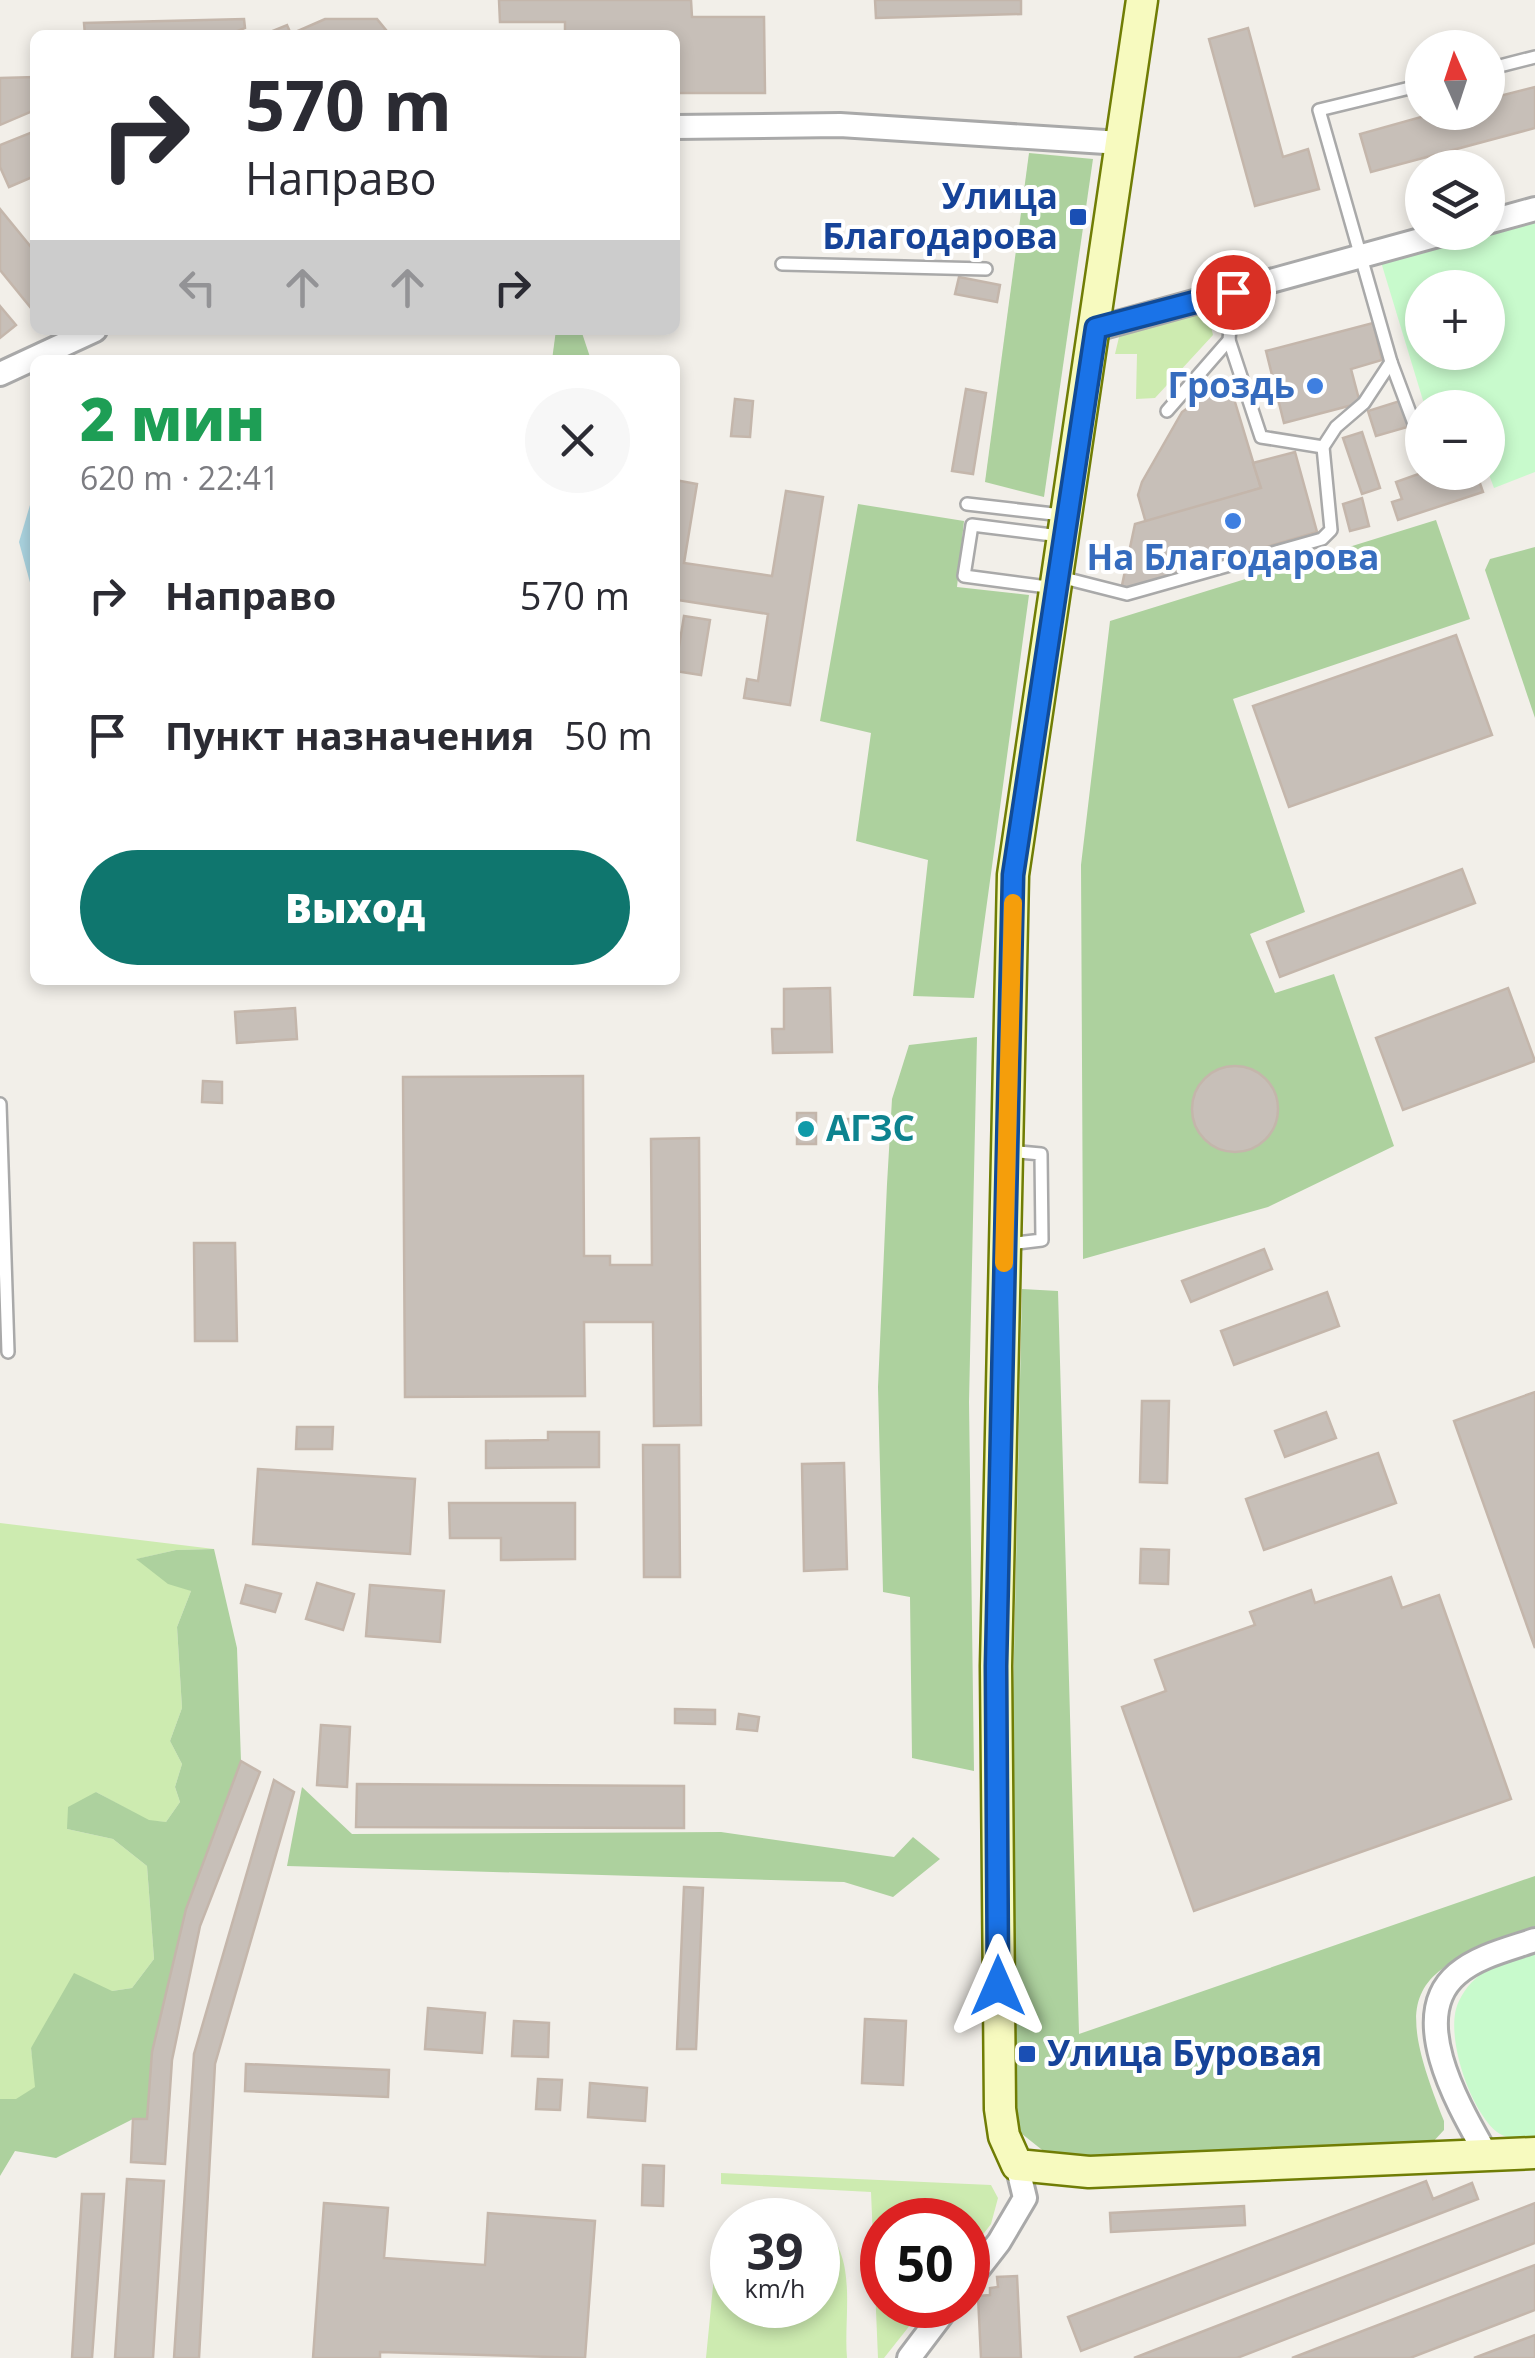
<!DOCTYPE html>
<html lang="ru">
<meta charset="utf-8">
<style>
:root{--surface:#fff;--page:#f7f7f7;--text:#2b2b33;--muted:#7c7c81;--accent:#0f766e}
body{margin:0;font-family:"Open Sans",sans-serif;background:var(--page);color:var(--text);height:100vh;display:flex;flex-direction:column;font-size:38px;white-space:nowrap}
*{box-sizing:border-box;margin:0}
p{font-size:32px;color:var(--muted)}
.icon{flex:none;width:55px;height:55px;fill:none;stroke:currentColor;stroke-width:2;stroke-linecap:round;stroke-linejoin:round}
.map{position:relative;flex:1;overflow:hidden}
.drawer{position:absolute;left:30px;top:355px;width:650px;height:630px;display:flex;flex-direction:column;background:var(--surface);border-radius:15px;box-shadow:0 5px 15px #0003}
.drawer>*{flex:none}
.guide{position:absolute;left:30px;top:30px;width:650px;height:305px;border-radius:15px;box-shadow:0 5px 15px #0003;background:#fff;color:var(--text);overflow:hidden}
.needle{width:65px;rotate:357deg}
.fabs{position:absolute;left:1405px;top:30px;display:grid;gap:20px}
.fabs a{display:grid;place-items:center;width:100px;height:100px;border-radius:50%;background:var(--surface);box-shadow:0 5px 15px #0003;font-size:50px}
.speed{position:absolute;left:710px;top:2198px;display:flex;gap:20px;font-size:50px;font-weight:700;text-align:center}
.speed>*{display:grid;place-content:center;width:130px;height:130px;border-radius:50%;background:var(--surface);box-shadow:0 5px 15px #0003;line-height:1}
.speed small{font-size:25px;font-weight:400}
.speed .limit{border:15px solid #d22;background:#fff;color:#111}
.pin{position:absolute;display:grid;place-items:center;width:85px;height:85px;color:#fff;margin:-42px;border:5px solid #fff;border-radius:50%;box-shadow:0 2px 10px #0007}
.me{position:absolute;width:110px;margin:-55px;rotate:0deg;stroke-linejoin:round;filter:drop-shadow(0 0 8px #0008)}
.turn{display:flex;align-items:center;gap:35px;height:210px;padding:0 50px;font-size:45px}
.turn .icon{width:130px;height:130px;stroke-width:2.5}
.turn b{display:block;font-size:70px;line-height:85px}
.lanes{display:flex;align-items:center;height:95px;padding:0 50px;background:#0003;justify-content:center;gap:50px;direction:ltr}
.lanes .off{opacity:.35}
.round{display:grid;place-items:center;flex:none;width:105px;height:105px;border-radius:52px;background:var(--page)}
.headline{display:flex;align-items:center;justify-content:space-between;height:170px;padding:0 50px}
h1{font-size:60px;font-weight:800;line-height:75px;color:#1e9e55}
.action{display:flex;gap:20px;margin-top:auto;padding:20px 50px}
.action a{flex:1;height:115px;border-radius:60px;background:var(--accent);color:#fff;font-size:40px;font-weight:800;line-height:115px;text-align:center}
ul{padding:0;list-style:none}
li{display:flex;align-items:center;gap:30px;height:140px;padding:0 50px}
li div{flex:1}
li b{display:block;font-size:38px}
li em{font-style:normal}
.map>svg:first-child{display:block}
</style>
<div class="map">
<svg width="1535" height="2358" viewBox="0 0 1535 2358">
<rect width="100%" height="100%" fill="#f2efe9"/>
<g fill="#cdebb0">
<path d="M1207,310L1213,335L1155,398L1136,399L1137,354H1115L1120,333Z"/>
<path d="M0,1523L214,1549L176,1550L137,1559L191,1591L177,1627L182,1708L170,1741L182,1764L175,1787L180,1802L166,1822L149,1821L96,1792L67,1829L113,1839L147,1866L154,1959L132,1988L112,1991L31,2048L36,2087L16,2100L0,2099Z"/>
<path d="M721,2173L991,2185L998,2198L991,2224L968,2254V2220H882V2305H926L884,2358H878L871,2192L721,2184Z"/>
<path d="M818,2225C860,2250 843,2316 847,2358H706L714,2276L732,2242V2305H818Z"/>
</g>
<g fill="#add19e">
<path d="M1029,153L1093,159L1044,497L985,482Z"/>
<path d="M556,330H581L591,360H552Z"/>
<path d="M858,504L964,521L957,587L1029,595L974,998L913,996L928,860L856,841L871,733L820,721Z"/>
<path d="M1436,520L1470,619L1233,699L1305,912L1250,934L1275,993L1334,974L1394,1146L1268,1207L1083,1259L1081,865L1110,621Z"/>
<path d="M1535,547V718L1485,570L1490,559Z"/>
<path d="M977,1037L969,1402L974,1771L912,1758L910,1597L883,1592L878,1387L887,1184L892,1099L909,1045Z"/>
<path d="M1022,1289L1058,1291L1079,2034L1535,1876V1926C1406,1972 1393,1992 1444,2121V2130L1431,2144L1083,2161L1051,2157L1017,2130L1012,2105L1011,1790Z"/>
<path d="M214,1549L237,1648L241,1761L186,1910L152,2052L147,2119H133L56,2158L15,2151L0,2176V2099H16L35,2087L31,2048L74,1973L112,1991L132,1988L154,1959L147,1866L113,1839L67,1829L68,1807L96,1792L149,1820L166,1822L180,1802L175,1787L182,1764L170,1741L182,1708L177,1627L191,1591L168,1584L136,1559L176,1550Z"/>
<path d="M302,1787L352,1834L721,1832L894,1857L913,1837L940,1859L893,1897L844,1882L287,1866Z"/>
</g>
<g fill="#c8facc" fill-rule="evenodd">
<path d="M1535,221V472L1494,488L1488,472V408L1425,407L1381,262ZM1422,288H1488V352H1422Z"/>
<path d="M1535,1950V2138C1523,2139 1507,2140 1497,2132C1470,2111 1443,2032 1459,2001C1474,1969 1504,1961 1535,1950Z"/>
</g>
<path fill="#aad3df" d="M35,503V601L19,542L30,505Z"/>
<g fill="#c7bfb8" stroke="#c4b6ab" stroke-width="2.5">
<path d="M499,0H691L692,17H764L765,93H675V35H565V22H500Z"/>
<path d="M875,0H1021V14L876,18Z"/>
<path d="M244,19L245,28L228,35H85L84,23Z"/>
<path d="M325,19H377L386,30L374,35H263L287,25L291,34Z"/>
<path d="M1248,28L1283,157L1308,149L1319,189L1255,206L1209,39Z"/>
<path d="M35,77V110L0,125V78Z"/>
<path d="M1535,87V128L1371,172L1360,134L1439,112H1488V99Z"/>
<path d="M35,131V176L9,187L0,167V145Z"/>
<path d="M0,209L35,252V313L0,270Z"/>
<path d="M959,277L1000,285L997,302L955,294Z"/>
<path d="M0,306L16,325L0,338Z"/>
<path d="M1373,323L1382,360L1351,369L1360,403L1284,423L1266,351Z"/>
<path d="M1228,379L1261,488L1146,523L1138,495L1142,482L1182,412Z"/>
<path d="M966,389L986,393L973,474L952,471Z"/>
<path d="M735,399L753,401L750,437L731,436Z"/>
<path d="M1403,400L1411,426L1376,436L1368,411Z"/>
<path d="M1362,432L1380,488L1362,494L1343,438Z"/>
<path d="M1295,452L1317,532L1121,590L1135,524L1261,488L1253,463Z"/>
<path d="M1424,472H1476L1483,492L1398,520L1392,502L1402,499L1396,482Z"/>
<path d="M675,480L697,484L684,563L772,576L786,491L823,497L790,705L744,698L747,679L758,681L768,614L678,600L675,621Z"/>
<path d="M1362,498L1369,526L1350,531L1343,504Z"/>
<path d="M684,616L710,620L701,675L675,671Z"/>
<path d="M1456,635L1492,735L1289,807L1253,706Z"/>
<path d="M1462,869L1475,903L1280,977L1267,942Z"/>
<path d="M830,988L832,1052L773,1053L772,1029H784V989Z"/>
<path d="M1508,988L1535,1061L1403,1110L1376,1038Z"/>
<path d="M295,1008L297,1039L237,1043L235,1012Z"/>
<circle cx="1235" cy="1109" r="43"/>
<path d="M583,1076L584,1256H610V1265H652L651,1139L699,1138L701,1425L654,1426L653,1322H584L585,1396L405,1397L403,1077Z"/>
<path d="M203,1081L222,1082V1103L202,1102Z"/>
<rect x="797" y="1113" width="19" height="31"/>
<path d="M834,1119H859V1137L835,1138Z"/>
<path d="M194,1243H235L237,1341H195Z"/>
<path d="M1264,1249L1272,1269L1191,1302L1182,1281Z"/>
<path d="M1327,1292L1339,1326L1234,1365L1221,1331Z"/>
<path d="M1535,1392V1648L1454,1421Z"/>
<path d="M1142,1401H1169L1167,1483L1140,1482Z"/>
<path d="M1326,1412L1336,1438L1285,1457L1275,1431Z"/>
<path d="M297,1427H333L332,1449H296Z"/>
<path d="M548,1432H599V1467L486,1468V1441L548,1440Z"/>
<path d="M643,1445H679L680,1577H644Z"/>
<path d="M1378,1453L1396,1503L1264,1550L1246,1499Z"/>
<path d="M844,1463L847,1569L804,1571L802,1464Z"/>
<path d="M258,1469L415,1479L410,1554L253,1544Z"/>
<path d="M449,1503H575V1559L501,1560V1538H450Z"/>
<path d="M1141,1549L1169,1550L1168,1584L1140,1583Z"/>
<path d="M1391,1577L1402,1608L1439,1595L1511,1799L1194,1911L1122,1707L1166,1691L1155,1660L1255,1625L1250,1612L1311,1590L1315,1603Z"/>
<path d="M317,1583L354,1594L343,1630L306,1619Z"/>
<path d="M246,1585L281,1594L275,1612L241,1603Z"/>
<path d="M370,1585L444,1591L440,1642L366,1636Z"/>
<path d="M675,1709L715,1710V1724L675,1723Z"/>
<path d="M739,1714L759,1717L757,1731L737,1729Z"/>
<path d="M321,1725L350,1727L347,1787L317,1785Z"/>
<path d="M241,1761L260,1772L200,1926L172,2060L165,2164L131,2162L133,2119H147L152,2052L186,1909Z"/>
<path d="M274,1780L294,1792L215,2064L199,2358H174L194,2054Z"/>
<path d="M357,1784L684,1786V1828L356,1827Z"/>
<path d="M684,1887L703,1888L696,2049H677Z"/>
<path d="M428,2008L485,2013L482,2053L425,2049Z"/>
<path d="M865,2019L906,2021L903,2085L862,2083Z"/>
<path d="M514,2021L549,2023L548,2057L512,2056Z"/>
<path d="M246,2064L389,2070L388,2097L245,2091Z"/>
<path d="M538,2079L562,2080L560,2110L536,2109Z"/>
<path d="M590,2083L647,2088L645,2121L588,2117Z"/>
<path d="M643,2165L664,2166L663,2206L642,2205Z"/>
<path d="M127,2179L164,2181L153,2358H115Z"/>
<path d="M1426,2181L1433,2199L1472,2183L1478,2199L1081,2351L1068,2317Z"/>
<path d="M82,2194H104L92,2358H72Z"/>
<path d="M324,2203L388,2208L384,2258L485,2265L488,2213L595,2221L585,2358L380,2352V2358H313Z"/>
<path d="M1535,2203V2243L1237,2358H1134Z"/>
<path d="M1244,2206L1245,2225L1111,2232L1110,2213Z"/>
<path d="M1535,2265V2310L1410,2358H1292Z"/>
<path d="M1017,2276L1021,2358H981L978,2296L990,2295V2288L998,2287L997,2277Z"/>
<path d="M1535,2335V2358H1474Z"/>
</g>
<g fill="none" stroke-linecap="round" stroke-linejoin="round">
<defs>
<g id="service">
<path d="M1488,69L1535,57"/>
<path d="M782,264L986,269"/>
<path d="M1229,340L1261,437L1323,447"/>
<path d="M1391,362L1422,445"/>
<path d="M1167,411L1229,340L1233,292"/>
<path d="M967,504L1062,515"/>
<path d="M1060,577L1127,594L1322,539L1331,530L1323,447L1336,427L1364,403L1391,362L1319,110L1422,85"/>
<path d="M1055,588L964,576L972,525L1060,536"/>
<path d="M0,1104L8,1352"/>
<path d="M1009,1244L1042,1240L1041,1154L1009,1151"/>
</g>
<g id="minor">
<path d="M675,127L840,125L1121,143"/>
<path d="M1488,222L1535,209"/>
<path d="M1096,329L1449,232"/>
<path d="M0,374L95,330"/>
<path d="M1486,2154C1462,2111 1405,2018 1457,1974C1478,1956 1509,1949 1535,1940"/>
<path d="M968,2282L999,2242L1025,2198L1017,2165"/>
<path d="M909,2358L949,2305"/>
</g>
<path id="secondary" d="M1142,0L1013,875L996,1666L1000,2109L1004,2136L1017,2165L1089,2172L1535,2153"/>
</defs>
<use href="#service" stroke="#a9a9a9" stroke-width="16"/>
<use href="#minor" stroke="#a9a9a9" stroke-width="28"/>
<use href="#secondary" stroke="#707d05" stroke-width="35"/>
<use href="#service" stroke="#fff" stroke-width="11"/>
<use href="#minor" stroke="#fff" stroke-width="22"/>
<use href="#secondary" stroke="#f7fabf" stroke-width="30"/>
</g>
<g fill="none" stroke-linecap="round" stroke-linejoin="round">
<defs>
<path id="route" d="M998,1986L996,1666L1013,875L1096,328L1233,292"/>
</defs>
<use href="#route" stroke="#114b97" stroke-width="25"/>
<use href="#route" stroke="#1a73e8" stroke-width="18"/>
<path stroke="#f59e0b" stroke-width="18" d="M1004,1263L1013,903"/>
</g>
<g fill="#1a4fb4" stroke="#fff" stroke-width="4">
<rect x="1068" y="207" width="20" height="20" rx="5"/>
<rect x="1017" y="2044" width="20" height="20" rx="5"/>
</g>
<g fill="#3f7fe0" stroke="#fff" stroke-width="4">
<circle cx="1315" cy="386" r="10"/>
<circle cx="1233" cy="521" r="10"/>
</g>
<circle fill="#0f9aa8" stroke="#fff" stroke-width="4" cx="806" cy="1129" r="10"/>
<g text-anchor="middle" stroke-width="8" stroke-linejoin="round" paint-order="stroke">
<g font-size="35" font-weight="bold" fill="#164399" stroke="#fff" text-anchor="end">
<text x="1058" y="209">Улица<tspan x="1058" dy="40">Благодарова</tspan></text>
<text x="1047" y="2066" text-anchor="start">Улица Буровая</text>
</g>
<g font-size="35" font-weight="bold" fill="#366cbe" stroke="#fff" text-anchor="end">
<text x="1295" y="398">Гроздь</text>
<text x="1233" y="570" text-anchor="middle">На Благодарова</text>
</g>
<g font-size="35" font-weight="bold" fill="#0d838f" stroke="#fff" text-anchor="start">
<text x="826" y="1141">АГЗС</text>
</g>
</g>
</svg>
<div class="fabs">
<a><svg class="needle" viewBox="-14 -14 28 28"><path d="M0-13l5 13h-10z" fill="#e53935"/><path d="M0 13l5-13h-10z" fill="#7c7c81"/></svg></a>
<a><svg class="icon" aria-label="layers" viewBox="0 0 24 24"><path d="M12 4l9 5-9 5-9-5zM3 14l9 5 9-5"/></svg></a>
<a>+</a>
<a>−</a>
</div>
<div class="speed"><div>39<small>km/h</small></div><div class="limit">50</div></div>
<div class="pin" style="left:1233px;top:292px;background:#d93025"><svg class="icon" aria-label="arrive" viewBox="0 0 24 24"><path d="M6 21V4h12l-3 4 3 4H6"/></svg></div>
<svg class="me" style="left:998px;top:1986px" viewBox="-20 -20 40 40"><path d="M0-17L14 15 0 8-14 15z" fill="#1a73e8" stroke="#fff" stroke-width="4"/></svg>
<div class="guide">
<div class="turn"><svg class="icon" aria-label="right" viewBox="0 0 24 24"><path d="M7 20v-9h11M14 6l5 5-5 5"/></svg><div><b>570 m</b>Направо</div></div>
<div class="lanes"><svg class="icon off" aria-label="left" viewBox="0 0 24 24"><path d="M17 20v-9H6M10 6l-5 5 5 5"/></svg><svg class="icon off" aria-label="ahead" viewBox="0 0 24 24"><path d="M12 20V5M6 11l6-6 6 6"/></svg><svg class="icon off" aria-label="ahead" viewBox="0 0 24 24"><path d="M12 20V5M6 11l6-6 6 6"/></svg><svg class="icon" aria-label="right" viewBox="0 0 24 24"><path d="M7 20v-9h11M14 6l5 5-5 5"/></svg></div>
</div>
<section class="drawer">
<div class="headline"><div><h1>2 мин</h1><p>620 m · 22:41</p></div><a class="round"><svg class="icon" aria-label="close" viewBox="0 0 24 24"><path d="M6 6l12 12M18 6L6 18"/></svg></a></div>
<ul>
<li><svg class="icon" aria-label="right" viewBox="0 0 24 24"><path d="M7 20v-9h11M14 6l5 5-5 5"/></svg><div><b>Направо</b></div><em>570 m</em></li>
<li><svg class="icon" aria-label="arrive" viewBox="0 0 24 24"><path d="M6 21V4h12l-3 4 3 4H6"/></svg><div><b>Пункт назначения</b></div><em>50 m</em></li>
</ul>
<div class="action"><a>Выход</a></div>
</section>
</div>
